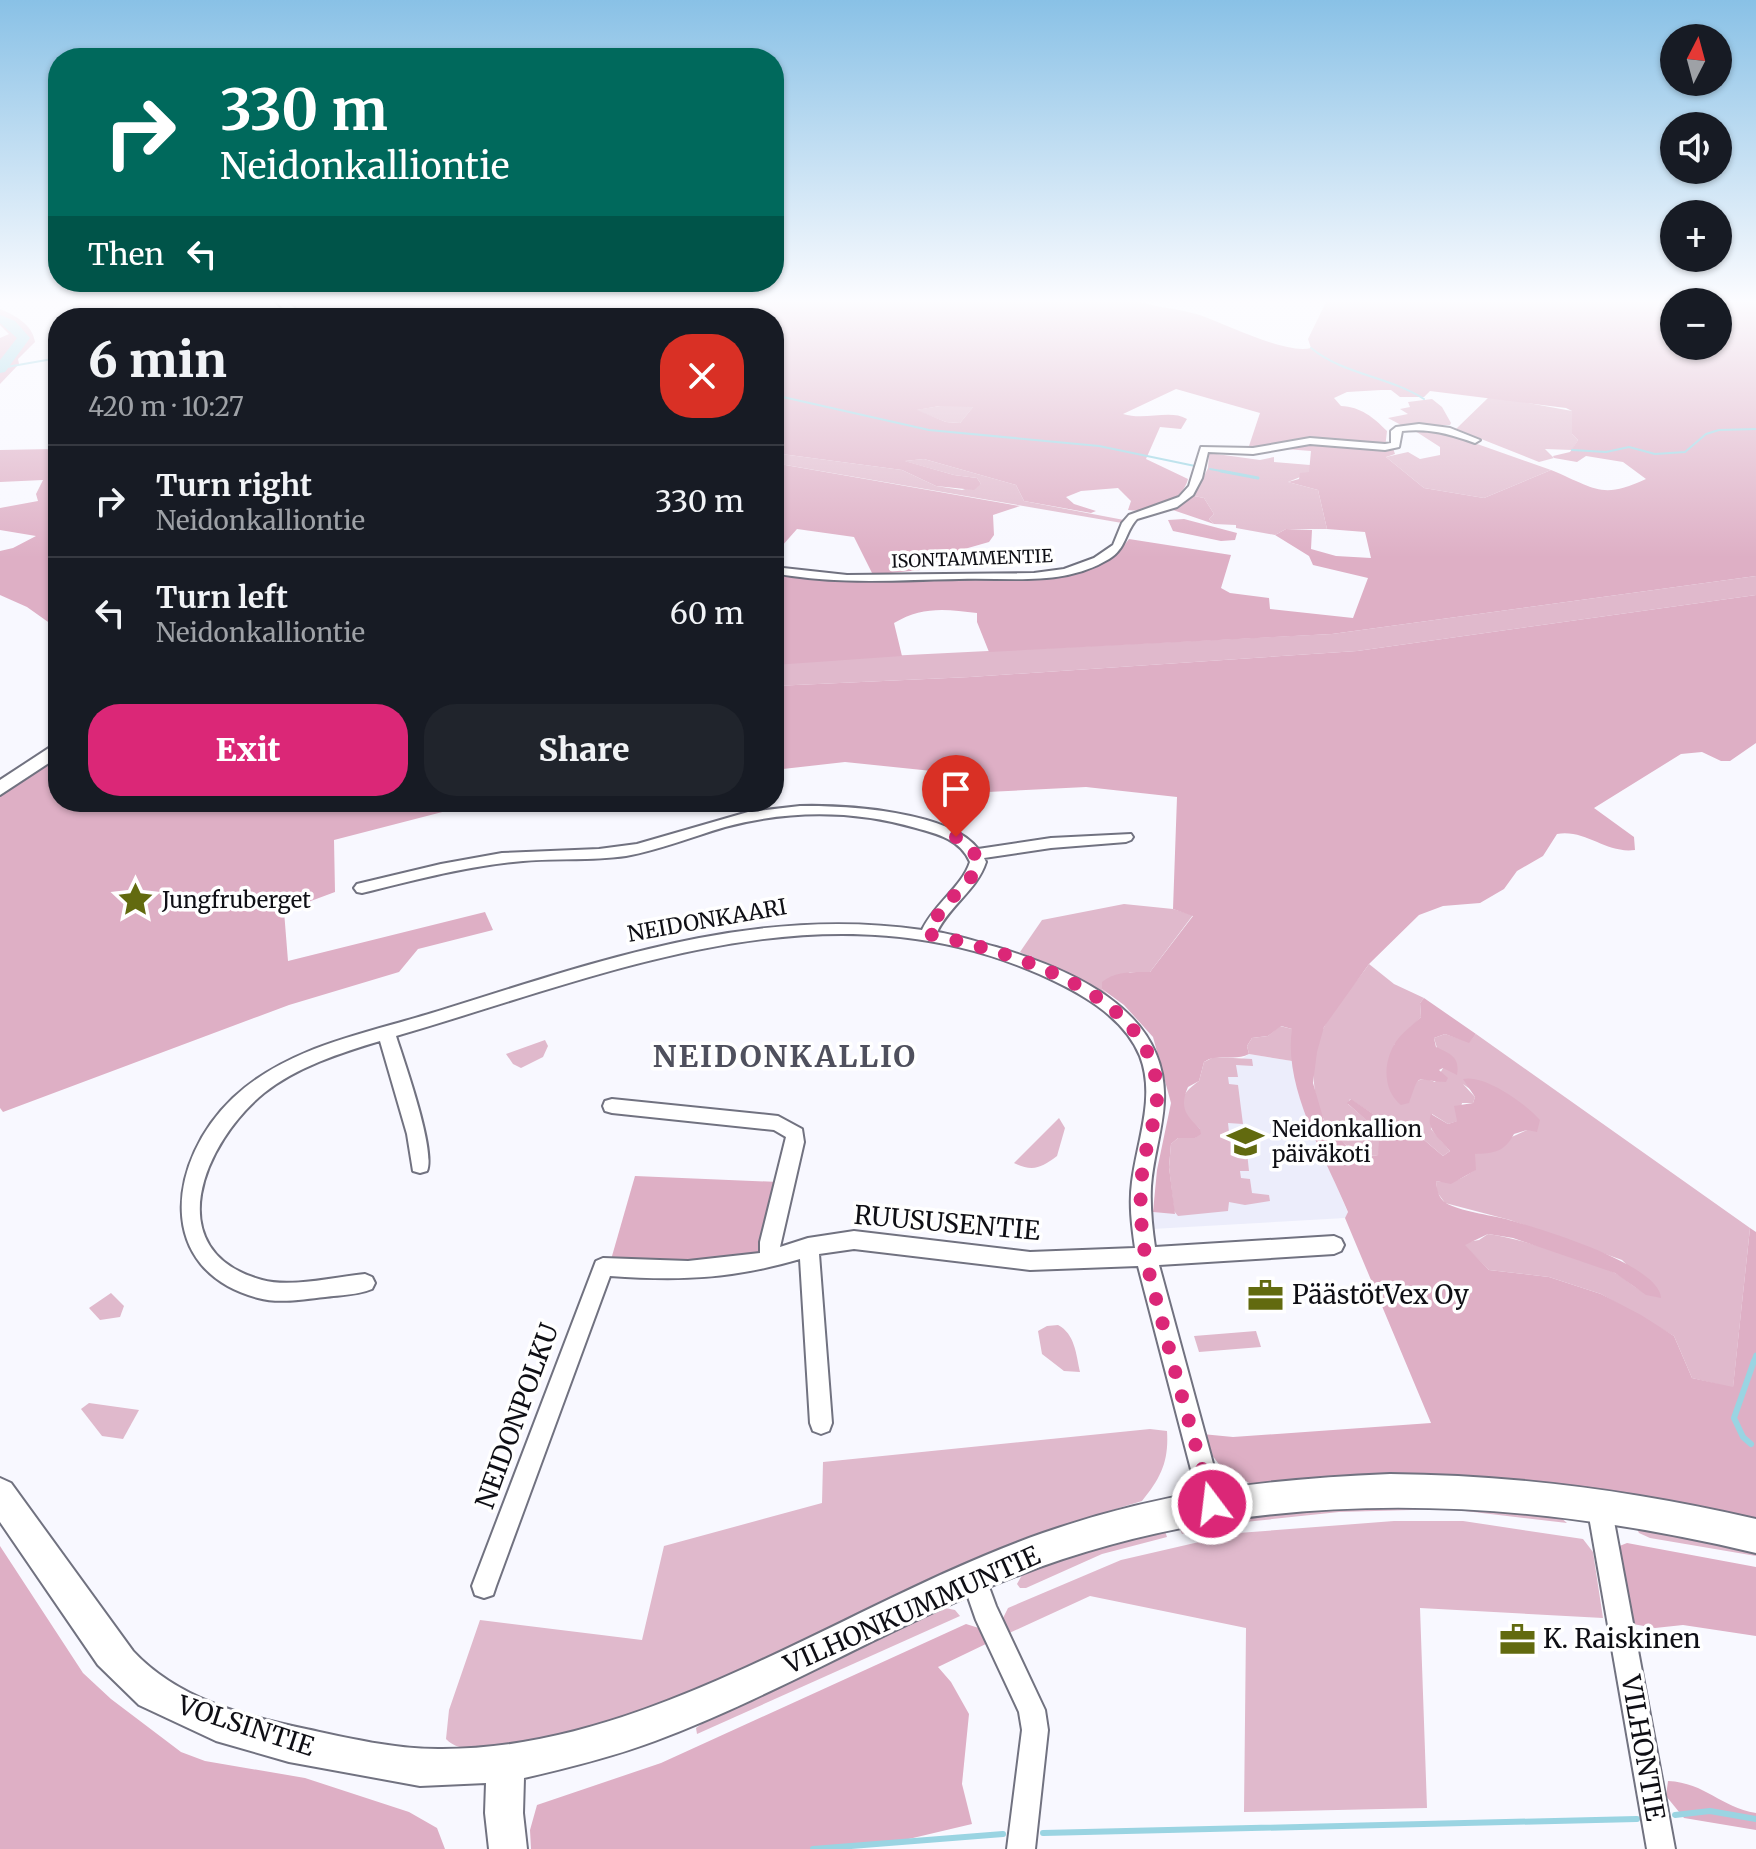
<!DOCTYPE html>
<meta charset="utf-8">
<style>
:root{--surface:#171b24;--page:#20242c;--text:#f1f3f6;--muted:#9ea1a6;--line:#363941;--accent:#db2777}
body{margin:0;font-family:Merriweather,serif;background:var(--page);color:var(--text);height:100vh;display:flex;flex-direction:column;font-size:30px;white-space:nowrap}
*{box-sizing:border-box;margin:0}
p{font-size:26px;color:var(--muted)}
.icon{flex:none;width:44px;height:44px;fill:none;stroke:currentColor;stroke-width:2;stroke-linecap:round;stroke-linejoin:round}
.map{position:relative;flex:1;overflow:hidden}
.drawer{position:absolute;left:48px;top:308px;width:736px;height:504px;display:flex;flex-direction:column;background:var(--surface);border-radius:32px;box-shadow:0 2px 6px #0004}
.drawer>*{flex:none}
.top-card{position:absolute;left:48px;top:48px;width:736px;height:244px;border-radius:32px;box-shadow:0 2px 6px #0004;background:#00695c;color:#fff;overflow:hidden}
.needle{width:52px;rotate:6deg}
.fabs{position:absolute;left:1660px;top:24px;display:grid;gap:16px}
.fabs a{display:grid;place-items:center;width:72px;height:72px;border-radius:50%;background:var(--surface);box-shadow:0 2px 6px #0004;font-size:40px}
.pin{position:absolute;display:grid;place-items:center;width:68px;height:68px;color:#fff;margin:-82px -34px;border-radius:50% 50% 50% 0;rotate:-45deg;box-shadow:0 0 8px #0007}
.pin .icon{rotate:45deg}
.me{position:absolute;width:88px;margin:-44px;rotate:345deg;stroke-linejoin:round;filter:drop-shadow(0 0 6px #0008)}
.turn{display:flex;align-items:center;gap:28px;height:168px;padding:0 40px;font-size:36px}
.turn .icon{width:104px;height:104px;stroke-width:2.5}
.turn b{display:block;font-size:56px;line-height:68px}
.then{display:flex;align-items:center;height:76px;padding:0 40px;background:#0003;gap:16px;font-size:30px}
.round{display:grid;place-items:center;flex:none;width:84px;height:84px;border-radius:32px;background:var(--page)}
.overview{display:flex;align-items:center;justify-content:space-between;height:136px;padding:0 40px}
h1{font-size:48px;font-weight:800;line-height:60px}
.action{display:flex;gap:16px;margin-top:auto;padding:16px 40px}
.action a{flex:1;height:92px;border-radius:32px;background:var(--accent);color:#fff;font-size:32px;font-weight:800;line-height:92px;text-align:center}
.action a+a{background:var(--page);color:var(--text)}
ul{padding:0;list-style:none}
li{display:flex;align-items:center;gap:24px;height:112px;padding:0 40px;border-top:2px solid var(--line)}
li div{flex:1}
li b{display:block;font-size:30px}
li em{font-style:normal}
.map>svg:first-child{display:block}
</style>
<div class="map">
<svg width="1756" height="1849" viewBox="0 0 1756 1849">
<rect width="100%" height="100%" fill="#f8f8ff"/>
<path fill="#ecedfb" d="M1249,1054L1292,1061L1301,1101L1348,1213L1345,1218L1152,1229L1153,1212L1175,1213L1184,1098Z"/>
<g fill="#e0b9cc">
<path d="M1490,396L1572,411V434L1578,440L1572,450L1545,449L1554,458L1539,462L1456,429Z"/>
<path d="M1432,399L1442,407L1451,423L1450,425H1401L1388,418L1408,414L1400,409L1410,407L1408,402Z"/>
<path d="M940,406H974L960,423L946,422L915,410Z"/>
<path d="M1432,428L1551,470L1484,498L1424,488L1386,457L1408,452L1420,459L1440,455V447L1412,429Z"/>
<path d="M774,453L902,470L936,486L962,490L981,484L977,478L954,475L904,461L924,459L1016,485L1024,501L1124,520L1122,523L774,463Z"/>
<path d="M1209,453L1260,460L1274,457V462L1310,465V473L1288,482L1318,490L1327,529H1286L1275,535L1236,528V525L1214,524L1209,519L1214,514L1204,498L1194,496L1208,468Z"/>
<path d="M1756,576V595L1357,651L970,677L774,686V665L807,660L1332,634Z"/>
<path d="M1124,904L1173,909L1193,915L1150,972H1130L1102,989L1112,998L1020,952L1042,920Z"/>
<path d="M1369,964L1394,984L1424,998L1420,1003L1421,1017L1394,1045L1412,1095L1411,1086C1419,1078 1425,1077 1435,1082L1443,1068L1434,1038L1445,1034L1469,1042L1476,1034L1750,1228L1733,1388L1692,1378L1674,1336L1601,1294L1549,1277L1489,1270L1462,1243L1479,1240L1488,1234C1527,1240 1574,1257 1611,1271C1629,1279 1637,1294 1660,1297L1622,1260L1510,1220L1445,1203L1437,1192L1436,1181C1453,1184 1461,1179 1475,1170L1474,1154L1527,1130L1463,1084L1475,1097L1473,1103H1462L1458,1121L1448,1124L1432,1114L1431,1129L1450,1151L1443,1156L1423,1139L1401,1126L1385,1122L1350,1099L1348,1104L1386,1137L1378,1155C1359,1159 1349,1148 1336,1136C1309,1110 1308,1057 1325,1025C1337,1004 1355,984 1369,964Z"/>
<path d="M1280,1026L1292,1029V1061L1249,1054L1247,1046L1252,1038L1268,1036Z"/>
<path d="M545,1040L548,1046L543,1057L521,1068L513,1064L506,1054Z"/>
<path d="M1214,1057L1252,1059L1253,1066L1236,1065L1238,1077H1228L1229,1084L1238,1085L1243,1124L1228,1123L1230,1141L1246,1143L1249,1171H1240L1241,1178L1250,1179L1252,1193L1269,1195L1270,1201L1245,1205L1229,1202L1228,1211L1178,1216L1174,1211L1169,1167L1171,1144L1178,1138H1195L1200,1129L1186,1117C1178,1098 1185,1091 1199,1081L1204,1062Z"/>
<path d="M1059,1118L1065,1128L1057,1156C1041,1168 1033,1172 1014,1163Z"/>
<path d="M111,1293L124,1306L120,1317L100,1320L89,1308Z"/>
<path d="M1058,1325C1075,1334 1076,1354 1080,1372L1064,1371L1042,1354L1038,1331L1047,1326Z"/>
<path d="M1256,1331L1261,1347L1199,1352L1194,1336Z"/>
<path d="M89,1403L139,1410L123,1439L102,1436L81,1409Z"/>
<path d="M1150,1429L1167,1431C1169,1461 1161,1478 1142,1501C1072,1522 1004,1549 937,1577C794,1638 656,1735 497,1747C478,1748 460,1753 446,1739L449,1710L480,1620L642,1640L664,1546L822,1503L823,1462Z"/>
<path d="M1336,1501L1557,1514L1567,1523L1448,1509L1339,1512L1245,1522L1182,1534L1179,1527Z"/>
<path d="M1394,1521H1463L1583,1539L1593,1552L1603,1618L1420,1608L1427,1808L1244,1812L1246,1628L1090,1596L1007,1634L1002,1620L1008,1608L1121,1560L1238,1533Z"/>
<path d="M1635,1525L1756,1546V1556L1650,1538L1639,1533Z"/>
<path d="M1165,1531L1167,1537L1102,1554L1026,1588H1020L1017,1584L1026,1568L1090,1548Z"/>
<path d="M941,1607L955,1610L960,1616L697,1734L696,1728L724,1708Z"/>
</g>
<g fill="#deafc5" fill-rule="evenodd">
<path d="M70,300H132L112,307L124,311C112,321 91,320 77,311L78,302Z"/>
<path d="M288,300H403L416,306L486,302L485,300H1134C1153,307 1175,308 1196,314C1223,322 1285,355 1311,348L1308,339L1327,300H1756V576L1332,634L989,652L977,622V613C946,609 922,606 894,623L902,656L774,665V572C844,588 900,579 969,577C997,576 1027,583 1055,578C1081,574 1113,561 1129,539L1231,555L1221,588L1230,593L1269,598L1270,609L1353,618L1368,578L1313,565L1309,556L1275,535L1286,529L1312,530L1311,549L1336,556L1371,558L1365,532L1327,529L1318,490L1288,482L1299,479L1300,473L1309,472L1311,451L1249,446L1260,413L1176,389L1123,414C1145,421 1170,409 1187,419L1181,429L1160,427L1146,459L1188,479C1181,504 1152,513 1128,510L1131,501L1118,488L1081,491L1066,497L1074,504L1096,511L1091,513L1024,501L1016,485L924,459L905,461L954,475L977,478L981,484L974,490L936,486L902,470L774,453V318H525L513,313L473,318H308ZM1674,302H1718V346H1674ZM1381,390H1391L1400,397H1424L1430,391L1566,408L1572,411V434L1578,440L1570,452L1553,456L1554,458L1577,462L1586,456L1623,462L1646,479C1601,500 1595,488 1551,470L1484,498L1424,488L1386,457L1395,454L1393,448H1385L1387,431C1373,417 1361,407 1341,406L1334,398L1347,392ZM940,406L973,407L960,423L946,422L917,410Z"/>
<path d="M0,309C15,315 33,325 35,342L18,359L19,364L0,384V338L9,334L0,325Z"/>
<path d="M54,449L53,454H58V629L27,607L0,595V551L13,548L36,536L0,530V508L38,501L36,494L43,480L0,482V450Z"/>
<path d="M774,463L1020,506L993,515L994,535L989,542L961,550L949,562L920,570L873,575L854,537L797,529L774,555Z"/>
<path d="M1194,496L1204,498L1214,514L1209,519L1214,524L1167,508Z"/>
<path d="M1184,519L1237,533L1235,540L1221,541L1173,531L1168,520Z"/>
<path d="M1756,595V743L1730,761H1721L1702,752L1681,754L1594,808L1634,837L1635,850C1606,854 1586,829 1557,834L1543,856L1517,871L1504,889L1480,903L1443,906L1419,915L1369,964L1324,1027L1317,1052L1313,1083L1324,1121L1351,1151L1367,1157L1378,1155L1379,1141L1385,1137L1347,1103L1351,1099L1385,1122L1401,1126L1423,1139L1443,1156L1450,1151C1441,1140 1425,1129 1431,1114L1448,1124L1457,1121L1454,1106L1473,1103L1475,1097L1463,1079C1485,1074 1526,1104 1540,1120L1537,1132L1527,1130L1514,1134C1504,1153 1493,1153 1475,1154L1476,1170L1451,1184L1436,1181C1437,1189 1438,1198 1446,1203C1459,1211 1490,1215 1506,1219C1537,1228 1660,1264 1661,1298L1646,1295L1615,1273L1513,1238L1488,1234L1465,1245L1489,1270L1549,1277L1601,1294L1641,1315L1674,1336L1692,1378L1733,1387L1750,1228L1756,1232V1526L1357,1477L1251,1484L1222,1468L1204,1445L1202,1434L1233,1437L1431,1423L1345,1218L1348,1212C1326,1158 1283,1088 1292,1029L1281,1026L1268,1036L1252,1038L1247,1046L1249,1054C1234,1062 1218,1052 1204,1062L1199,1081L1188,1087C1179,1108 1186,1115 1200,1129L1201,1134L1195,1138H1178L1171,1144L1169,1167L1175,1214L1153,1212L1157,1170L1171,1103L1153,1037L1124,1005L1102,989V982C1115,971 1133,972 1150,972L1193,916L1173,909L1177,797L1086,787L988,792L932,771L845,762L774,770V686L970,677L1357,651Z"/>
<path d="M58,753V802H481L334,840L335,892L284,911L288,961L485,912L493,930L418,949L399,972L289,1005L3,1112L0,1108V796L16,781Z"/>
<path d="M1424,998L1476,1034L1469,1043L1445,1034L1434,1038L1436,1047C1451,1054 1460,1057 1457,1075L1443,1068L1439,1070L1448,1078L1446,1082C1413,1081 1421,1070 1409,1103L1401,1105C1383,1091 1383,1064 1394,1045C1399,1035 1413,1025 1421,1017L1420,1003Z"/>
<path d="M635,1176L779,1182L759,1254L695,1264L610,1263Z"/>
<path d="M1627,1543L1756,1567V1636L1683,1625L1655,1628L1627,1623L1617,1547Z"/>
<path d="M0,1546L83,1673L111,1699L181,1752L205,1761L305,1778L409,1812L437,1828L445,1849H0Z"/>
<path d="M966,1624L982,1629L990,1642L938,1667L951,1682L969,1714L962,1784L972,1824L879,1846L832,1849H531L530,1830L537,1805L661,1763Z"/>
<path d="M1668,1781C1706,1783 1720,1807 1756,1813V1830L1684,1818L1666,1796Z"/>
</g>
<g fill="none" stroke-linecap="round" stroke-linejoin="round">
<g stroke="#9ad4e2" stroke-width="2">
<path d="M1311,348C1344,375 1388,376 1424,399"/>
<path d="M1,368L58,358"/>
<path d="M774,395L929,430L1099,446L1195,466"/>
<path d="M1572,450L1606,452L1629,447L1655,454L1685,452L1706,434L1719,430L1756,429"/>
<path d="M1210,469L1232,473"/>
</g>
<path stroke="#9ad4e2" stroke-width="3" d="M1221,471L1258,478"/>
<path stroke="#9ad4e2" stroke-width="5" d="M1753,1363L1756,1355"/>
<g stroke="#9ad4e2" stroke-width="6">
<path d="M1751,1444L1743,1437L1734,1418L1754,1361"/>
<path d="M1675,1815L1710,1811L1756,1819"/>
<path d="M1043,1833L1637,1819"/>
<path d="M813,1849L1003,1834"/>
</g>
<path fill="#9ad4e2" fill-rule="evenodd" d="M0,315L15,321L30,338L5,372L0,373V360L17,338L0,323Z"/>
<defs>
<g id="street">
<path d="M1419,424L1450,428L1480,440L1475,443C1450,434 1429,428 1402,431L1399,447L1385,450L1310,444L1253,454L1208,452L1202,478L1193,495L1177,507L1137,519C1125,532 1126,549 1109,559C1063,587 1010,577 959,579C896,580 836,585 774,573V567L847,575L1034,573L1064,569L1094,558L1113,545L1122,523L1129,515L1179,497L1189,486L1201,447L1253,448L1310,438L1385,444L1391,443V431L1396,427Z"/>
<path d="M800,806C844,805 950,811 978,849L1051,838L1131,834L1133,837L1131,840L1126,842L1051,848L984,858L986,862C977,890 949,906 937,932C957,935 977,942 996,947C1069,969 1168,1009 1164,1101C1163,1129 1153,1157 1151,1186C1150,1206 1152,1227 1155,1247L1334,1236L1341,1239L1344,1245L1341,1251L1334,1254L1159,1265L1224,1504L1220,1512L1212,1516L1204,1512L1200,1504L1138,1266L1030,1270L854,1249L819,1254L832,1423L829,1431L821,1434L813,1431L810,1423L800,1259C732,1279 680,1281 610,1276L496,1586L493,1595L484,1598L475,1595L472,1586L596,1261L603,1258L688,1261L760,1253V1242L786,1137L774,1130L612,1113L605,1111L603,1106L605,1101L612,1099L778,1116L802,1129L804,1142L780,1247L808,1238L854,1231L1030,1252L1135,1248C1132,1227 1129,1204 1132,1182C1137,1141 1156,1097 1140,1056C1123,1015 1077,991 1039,974C822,879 606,975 396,1036C404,1061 436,1151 427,1171L420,1173L413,1171L407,1134L380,1041C340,1053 297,1067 264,1093C204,1142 157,1251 262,1280C290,1288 335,1277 365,1274L372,1277L375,1283L372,1289C358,1295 340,1295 325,1297C304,1299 279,1304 258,1298C153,1270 168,1160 233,1098C287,1047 364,1034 432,1013C594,963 749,905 922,930C934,904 962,887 970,862C961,840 938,834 916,828C854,810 788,810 725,827C691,837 660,850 626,856C591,861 557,858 523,861C468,866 415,880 362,893L357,892L354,888L357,884L441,864L502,853L599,849L637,844L748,812Z"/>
<path d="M1599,1493L1607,1497L1611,1505L1675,1849H1647L1587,1505L1591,1497Z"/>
<path d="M973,1565L982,1568L996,1606L1045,1710L1048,1730L1035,1849H1007L1022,1730L1019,1712L976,1620L961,1577L964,1568Z"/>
</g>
<g id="secondary">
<path d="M274,300H285L306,318H294Z"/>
<path d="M58,742V757L0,795V780Z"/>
<path d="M1390,1474C1515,1475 1635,1491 1756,1519V1553C1506,1493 1242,1483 1001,1582C883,1631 774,1696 655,1741C612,1757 568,1768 524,1778L523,1813L527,1849H489L485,1813L486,1783L420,1786L289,1762L216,1741L139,1705L98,1665L0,1522V1478L11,1483L133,1651C178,1699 243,1716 306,1729C348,1738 394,1749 438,1749C650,1751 848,1601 1043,1533C1160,1492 1267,1479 1390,1474Z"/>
</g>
</defs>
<use href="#street" stroke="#717280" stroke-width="4"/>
<use href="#secondary" stroke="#717280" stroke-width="4"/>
<use href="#street" fill="#fff" fill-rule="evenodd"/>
<use href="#secondary" fill="#fff" fill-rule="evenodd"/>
</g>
<linearGradient id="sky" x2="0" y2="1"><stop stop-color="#89c1e6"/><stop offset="0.54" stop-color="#fcfcff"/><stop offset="1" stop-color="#fcfcff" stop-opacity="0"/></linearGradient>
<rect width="1756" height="558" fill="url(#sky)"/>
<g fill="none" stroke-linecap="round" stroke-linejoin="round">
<path stroke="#db2777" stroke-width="14" stroke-dasharray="0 25.2" d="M956,837C995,861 971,878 949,901C939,911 934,922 928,934C1006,951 1153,991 1157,1091C1158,1113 1149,1135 1145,1156C1139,1184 1140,1212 1143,1241C1147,1271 1157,1300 1164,1329C1179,1388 1196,1446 1212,1504"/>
</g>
<defs>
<symbol id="sight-bare" viewBox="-9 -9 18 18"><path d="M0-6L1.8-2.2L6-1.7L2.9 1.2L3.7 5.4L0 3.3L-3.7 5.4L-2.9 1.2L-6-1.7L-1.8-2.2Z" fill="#626a0f" stroke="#fff" stroke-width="2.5" paint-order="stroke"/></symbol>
<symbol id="school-bare" viewBox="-9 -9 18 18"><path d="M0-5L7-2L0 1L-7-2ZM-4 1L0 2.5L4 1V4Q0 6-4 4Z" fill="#626a0f" stroke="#fff" stroke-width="2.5" paint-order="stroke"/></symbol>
<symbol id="office-bare" viewBox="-9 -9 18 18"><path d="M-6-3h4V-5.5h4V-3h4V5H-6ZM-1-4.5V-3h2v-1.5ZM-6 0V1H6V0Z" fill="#626a0f" stroke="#fff" stroke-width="2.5" paint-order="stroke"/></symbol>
</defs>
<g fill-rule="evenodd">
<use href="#sight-bare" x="110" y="874" width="51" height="51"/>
<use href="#school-bare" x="1220" y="1116" width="51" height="51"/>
<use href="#office-bare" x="1240" y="1270" width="51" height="51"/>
<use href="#office-bare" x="1492" y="1614" width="51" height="51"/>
</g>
<g text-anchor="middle" stroke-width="7" stroke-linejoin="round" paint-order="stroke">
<g font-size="18" fill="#0f0f15" stroke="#fff">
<text transform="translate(972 559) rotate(-2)" y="6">ISONTAMMENTIE</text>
</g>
<g font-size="22" fill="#0f0f15" stroke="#fff" text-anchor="start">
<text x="162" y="908">Jungfruberget</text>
<text x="1272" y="1137">Neidonkallion<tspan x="1272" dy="25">päiväkoti</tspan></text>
</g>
<g font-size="22" fill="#0f0f15" stroke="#fff">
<text transform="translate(707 920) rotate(-10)" y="8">NEIDONKAARI</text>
</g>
<g font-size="26" fill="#0f0f15" stroke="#fff">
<text transform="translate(947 1223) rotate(5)" y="9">RUUSUSENTIE</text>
<text transform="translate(517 1416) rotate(-70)" y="9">NEIDONPOLKU</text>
<text transform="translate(912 1610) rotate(-24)" y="9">VILHONKUMMUNTIE</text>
<text transform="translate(246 1726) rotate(18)" y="9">VOLSINTIE</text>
<text transform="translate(1643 1748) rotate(80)" y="9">VILHONTIE</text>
</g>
<g font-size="26" fill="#0f0f15" stroke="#fff" text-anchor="start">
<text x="1292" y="1304">PäästötVex Oy</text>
<text x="1543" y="1648">K. Raiskinen</text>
</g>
<g font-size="30" font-weight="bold" letter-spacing="2" fill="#4f505d" stroke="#fff">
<text x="785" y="1067">NEIDONKALLIO</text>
</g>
</g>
</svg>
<div class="fabs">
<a><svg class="needle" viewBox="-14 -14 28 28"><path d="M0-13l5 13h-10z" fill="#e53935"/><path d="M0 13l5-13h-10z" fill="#9ea1a6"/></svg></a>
<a><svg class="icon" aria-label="sound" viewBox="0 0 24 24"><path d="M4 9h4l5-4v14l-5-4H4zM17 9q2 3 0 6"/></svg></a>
<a>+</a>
<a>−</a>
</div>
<div class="pin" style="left:956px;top:837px;background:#d93025"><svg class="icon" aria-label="arrive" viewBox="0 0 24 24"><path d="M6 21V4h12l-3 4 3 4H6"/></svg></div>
<svg class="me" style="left:1212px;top:1504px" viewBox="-20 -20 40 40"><circle r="17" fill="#db2777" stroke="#fff" stroke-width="3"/><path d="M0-11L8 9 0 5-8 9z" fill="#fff"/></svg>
<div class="top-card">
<div class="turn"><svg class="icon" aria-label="right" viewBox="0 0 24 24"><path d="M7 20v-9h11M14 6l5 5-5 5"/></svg><div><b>330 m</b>Neidonkalliontie</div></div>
<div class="then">Then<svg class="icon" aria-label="left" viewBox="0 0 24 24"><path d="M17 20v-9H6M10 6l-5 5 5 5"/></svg></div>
</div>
<section class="drawer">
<div class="overview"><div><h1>6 min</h1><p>420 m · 10:27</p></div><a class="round" style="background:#d93025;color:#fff"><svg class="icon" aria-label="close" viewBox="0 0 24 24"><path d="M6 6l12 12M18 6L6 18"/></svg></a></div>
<ul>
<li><svg class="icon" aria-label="right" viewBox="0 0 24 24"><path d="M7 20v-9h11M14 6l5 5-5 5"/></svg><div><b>Turn right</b><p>Neidonkalliontie</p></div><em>330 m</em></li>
<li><svg class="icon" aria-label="left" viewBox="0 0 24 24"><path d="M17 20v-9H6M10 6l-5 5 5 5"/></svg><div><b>Turn left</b><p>Neidonkalliontie</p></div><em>60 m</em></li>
</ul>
<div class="action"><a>Exit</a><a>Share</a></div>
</section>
</div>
